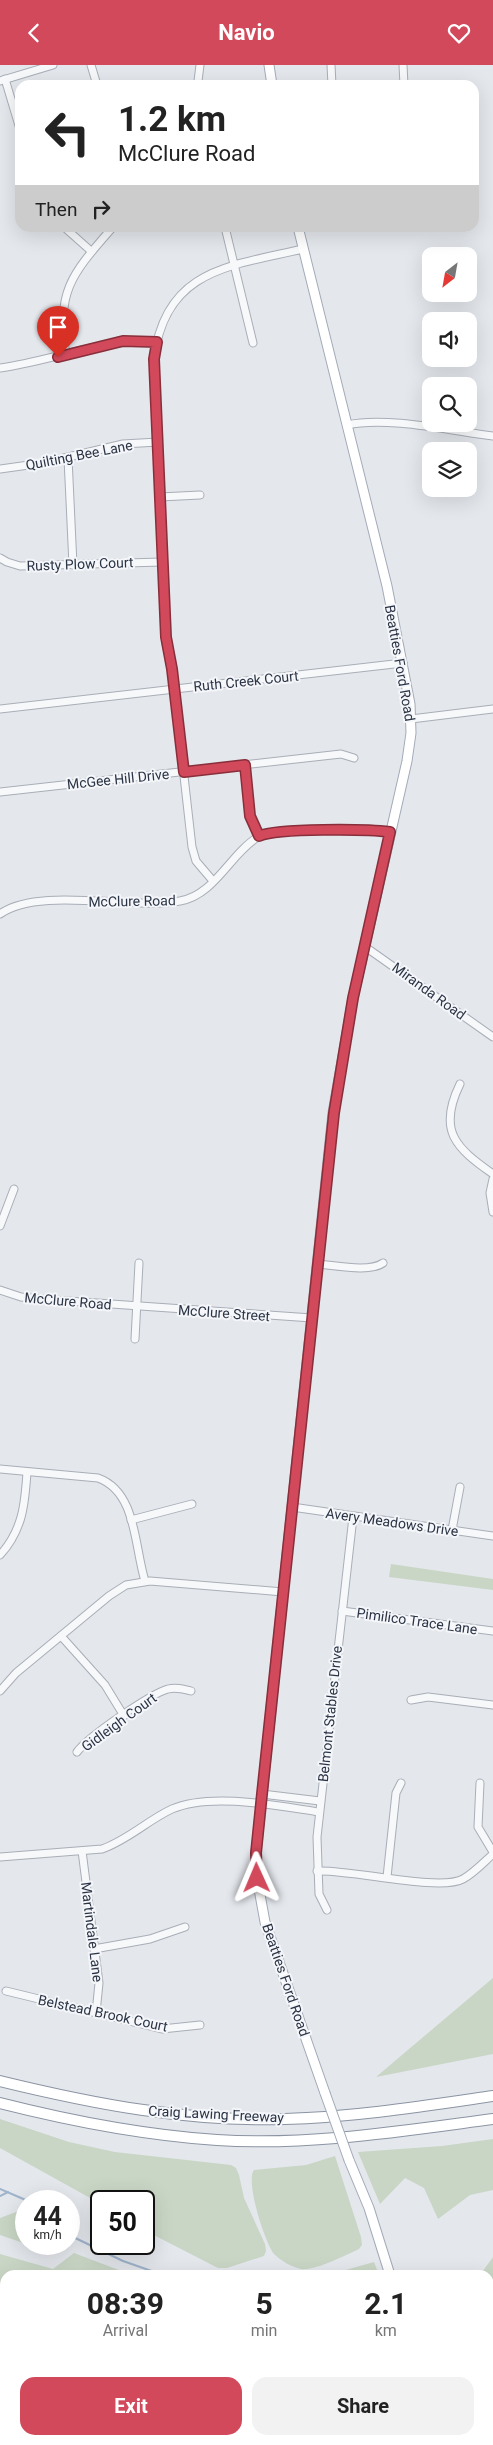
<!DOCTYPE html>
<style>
:root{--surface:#fff;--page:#f2f2f2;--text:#222;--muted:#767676;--accent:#d1495b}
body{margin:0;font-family:Roboto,sans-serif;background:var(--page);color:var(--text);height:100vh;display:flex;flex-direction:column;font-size:19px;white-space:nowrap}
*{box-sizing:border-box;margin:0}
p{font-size:16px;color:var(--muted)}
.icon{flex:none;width:28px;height:28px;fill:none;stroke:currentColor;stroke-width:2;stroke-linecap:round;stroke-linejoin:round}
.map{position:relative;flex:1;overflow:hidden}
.panel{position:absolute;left:0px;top:2205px;width:494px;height:175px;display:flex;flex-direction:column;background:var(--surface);border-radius:15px 15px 0 0;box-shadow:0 5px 20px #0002}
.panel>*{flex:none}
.top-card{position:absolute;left:15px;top:15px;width:464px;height:152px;border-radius:15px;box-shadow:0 5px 20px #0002;background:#fff;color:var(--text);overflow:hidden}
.needle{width:32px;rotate:211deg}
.controls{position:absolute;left:422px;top:182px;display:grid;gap:10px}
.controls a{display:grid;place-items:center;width:55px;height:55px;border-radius:10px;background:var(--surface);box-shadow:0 5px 20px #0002;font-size:25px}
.speed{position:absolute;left:15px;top:2125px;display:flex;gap:10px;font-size:25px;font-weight:700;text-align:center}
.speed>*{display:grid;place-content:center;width:65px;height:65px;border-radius:50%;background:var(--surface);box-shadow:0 5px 20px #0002;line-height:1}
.speed small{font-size:12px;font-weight:400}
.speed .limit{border:2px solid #111;border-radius:8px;background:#fff;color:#111}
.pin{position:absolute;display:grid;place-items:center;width:42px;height:42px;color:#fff;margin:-51px -21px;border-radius:50% 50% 50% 0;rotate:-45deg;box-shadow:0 0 5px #0007}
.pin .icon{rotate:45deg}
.me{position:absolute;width:55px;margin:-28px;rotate:359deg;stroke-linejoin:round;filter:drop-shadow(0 0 4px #0008)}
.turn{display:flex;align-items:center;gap:18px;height:105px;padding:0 20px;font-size:22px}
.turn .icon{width:65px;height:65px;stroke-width:2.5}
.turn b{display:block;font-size:35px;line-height:42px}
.then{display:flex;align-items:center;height:48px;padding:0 20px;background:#0003;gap:10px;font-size:19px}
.eta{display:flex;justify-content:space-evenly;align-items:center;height:85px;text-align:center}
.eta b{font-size:30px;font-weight:700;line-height:35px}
.action{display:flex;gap:10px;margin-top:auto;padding:10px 20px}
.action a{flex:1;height:58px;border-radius:15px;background:var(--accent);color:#fff;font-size:20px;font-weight:700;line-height:58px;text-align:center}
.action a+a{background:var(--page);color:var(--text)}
header{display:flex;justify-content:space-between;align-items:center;height:65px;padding:0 20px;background:var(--accent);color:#fff;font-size:22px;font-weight:700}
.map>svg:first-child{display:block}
</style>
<header><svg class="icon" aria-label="back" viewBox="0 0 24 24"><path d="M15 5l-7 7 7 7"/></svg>Navio<svg class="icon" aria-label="heart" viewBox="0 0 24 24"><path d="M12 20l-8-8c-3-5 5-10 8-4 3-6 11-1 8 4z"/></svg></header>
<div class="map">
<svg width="493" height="2380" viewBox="0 0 493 2380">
<rect width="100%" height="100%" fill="#e4e7ec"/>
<g fill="#c9d6c5">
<path d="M391,1499L493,1514V1525L389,1512Z"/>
<path d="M493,1913V1989L376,2012Z"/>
<path d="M0,2054L69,2077L115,2087L231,2100L236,2103L239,2110L244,2133L265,2179L266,2186L264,2191L227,2203H218L144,2165V2136H101V2139L0,2083Z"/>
<path d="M493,2074V2125L470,2130L438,2154L424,2123L405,2113L380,2139L358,2087L442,2081Z"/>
<path d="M335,2091L361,2172L362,2180L359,2184C346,2190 315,2206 301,2204C292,2202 281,2196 274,2189C265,2178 245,2116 254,2105L306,2100Z"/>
<path d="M16,2147L26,2149V2179H37L35,2182L0,2170V2153Z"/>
<path d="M74,2188L132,2210H5V2380H0V2189L53,2204Z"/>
<path d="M493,2192V2261L489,2256V2210H480Z"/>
<path d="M374,2197L379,2210H330L335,2208Z"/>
<path d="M178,2375H377L376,2380H184Z"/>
</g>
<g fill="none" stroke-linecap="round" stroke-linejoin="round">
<g stroke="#9fb4cc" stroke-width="2">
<path d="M0,2124L28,2136"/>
<path d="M0,2131L8,2127"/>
<path d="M69,2170L123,2196L163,2210"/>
<path d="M489,2313L493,2310"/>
<path d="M357,2380L362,2375"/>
</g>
<defs>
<g id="minor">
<path d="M91,0L97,20"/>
<path d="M331,0L332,20"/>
<path d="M403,0L404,20"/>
<path d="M5,14L20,64"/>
<path d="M0,16L53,0"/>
<path d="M198,16L200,0"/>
<path d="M64,162L91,186"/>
<path d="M225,162L253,278"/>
<path d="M66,290C56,225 72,209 113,162"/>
<path d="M0,303C52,296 103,273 157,277"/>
<path d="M347,360C386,351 452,366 493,371"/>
<path d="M68,393L73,500"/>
<path d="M0,404L43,398L123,379L158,377"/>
<path d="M160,432L200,430"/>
<path d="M0,493L7,497L20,501L162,497"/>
<path d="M0,644L403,598"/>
<path d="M411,654L493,644"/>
<path d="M245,700L250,751L259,771"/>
<path d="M0,727L341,689L354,693"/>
<path d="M213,816L196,796L192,782L173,614L166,578L154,294C165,204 230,201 303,184"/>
<path d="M0,849C39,821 131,845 180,836C215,830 230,789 258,772C272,763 370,764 390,767"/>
<path d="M364,881L493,972"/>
<path d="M460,1019C437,1066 456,1083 493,1109"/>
<path d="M493,1114L490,1128L493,1147"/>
<path d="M0,1161L14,1124"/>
<path d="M317,1199C334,1200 369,1208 383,1198"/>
<path d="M0,1225L21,1232L39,1234L312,1253"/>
<path d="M135,1274L139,1198"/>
<path d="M0,1404L98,1413C137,1427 134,1481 145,1516"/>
<path d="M292,1442L493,1471"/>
<path d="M131,1455L192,1439"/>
<path d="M452,1465L460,1422"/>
<path d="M0,1490C23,1465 25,1438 27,1407"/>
<path d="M342,1546L493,1566"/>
<path d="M61,1571L105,1620L124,1651"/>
<path d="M0,1626L16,1608L109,1531L126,1520L150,1516L283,1527"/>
<path d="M411,1635L428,1632L493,1640"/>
<path d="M77,1687C88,1672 150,1629 168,1624C176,1622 183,1624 191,1626"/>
<path d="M480,1718L478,1762L493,1787"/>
<path d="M262,1729L320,1736"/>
<path d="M82,1786L99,1918L96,1948"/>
<path d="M0,1792L102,1784C128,1775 148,1755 172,1744C211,1727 278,1741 319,1747"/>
<path d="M317,1806C351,1804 439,1827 463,1814C474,1808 484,1797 493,1789"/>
<path d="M387,1812L396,1728L401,1718"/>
<path d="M327,1845L319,1829L317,1772L353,1452"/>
<path d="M94,1884L150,1874L185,1862"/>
<path d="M6,1926L162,1964L200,1960"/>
<path d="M448,2380L465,2376L493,2380"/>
</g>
<g id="major">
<path d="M269,0L272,20"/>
<path d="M298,162L387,521L410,639L411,668L407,696L353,933L333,1048L256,1788L257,1813L265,1857L325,2028"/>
<path d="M349,2095L369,2143L390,2210"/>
<path d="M438,2375L439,2380"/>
</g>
<g id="highway">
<path d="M0,2016C94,2039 188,2057 285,2054C355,2052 424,2041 493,2031"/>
<path d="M0,2038C71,2056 144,2070 217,2075C309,2081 402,2066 493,2054"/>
</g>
</defs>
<use href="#minor" stroke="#a9aeb7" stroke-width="9"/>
<use href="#major" stroke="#a3abb8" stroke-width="11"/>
<use href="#highway" stroke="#8b94a3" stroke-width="12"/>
<use href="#minor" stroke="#f7f8fa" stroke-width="7"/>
<use href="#major" stroke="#fff" stroke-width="9"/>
<use href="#highway" stroke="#fff" stroke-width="10"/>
<defs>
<path id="major-bridge" d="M325,2028L349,2095"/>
</defs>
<use href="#major-bridge" stroke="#a3abb8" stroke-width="11" stroke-linecap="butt"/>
<use href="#major-bridge" stroke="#fff" stroke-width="9"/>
</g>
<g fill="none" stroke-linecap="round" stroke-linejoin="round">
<defs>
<path id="route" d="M58,292L123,276L157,277L154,294L166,572L172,604L184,707L245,700L250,751L259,771C278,763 367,764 390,767L353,933L334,1048L262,1729L256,1788L257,1813"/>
</defs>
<use href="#route" stroke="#882f3b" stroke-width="12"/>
<use href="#route" stroke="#d1495b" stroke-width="9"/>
</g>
<g text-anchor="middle" stroke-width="4" stroke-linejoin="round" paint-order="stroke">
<g font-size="14" fill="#2b3445" stroke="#f4f6f9">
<text transform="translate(79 390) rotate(-11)" y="5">Quilting Bee Lane</text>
<text transform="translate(80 499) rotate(-2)" y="5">Rusty Plow Court</text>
<text transform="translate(400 598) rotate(80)" y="5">Beatties Ford Road</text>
<text transform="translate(246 616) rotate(-6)" y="5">Ruth Creek Court</text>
<text transform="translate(118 714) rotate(-6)" y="5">McGee Hill Drive</text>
<text transform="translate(132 836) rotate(-1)" y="5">McClure Road</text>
<text transform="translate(429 926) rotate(36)" y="5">Miranda Road</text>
<text transform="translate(68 1236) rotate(5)" y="5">McClure Road</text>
<text transform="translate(224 1248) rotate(4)" y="5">McClure Street</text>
<text transform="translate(392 1457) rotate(8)" y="5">Avery Meadows Drive</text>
<text transform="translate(417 1556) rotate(8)" y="5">Pimilico Trace Lane</text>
<text transform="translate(330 1649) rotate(-84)" y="5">Belmont Stables Drive</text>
<text transform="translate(119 1657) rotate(-36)" y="5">Gidleigh Court</text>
<text transform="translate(92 1867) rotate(83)" y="5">Martindale Lane</text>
<text transform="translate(286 1915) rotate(71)" y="5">Beatties Ford Road</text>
<text transform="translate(103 1948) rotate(12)" y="5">Belstead Brook Court</text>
<text transform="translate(216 2049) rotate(3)" y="5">Craig Lawing Freeway</text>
</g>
</g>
</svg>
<div class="controls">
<a><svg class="needle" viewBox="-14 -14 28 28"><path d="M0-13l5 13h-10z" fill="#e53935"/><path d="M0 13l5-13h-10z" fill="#767676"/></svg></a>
<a><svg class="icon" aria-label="sound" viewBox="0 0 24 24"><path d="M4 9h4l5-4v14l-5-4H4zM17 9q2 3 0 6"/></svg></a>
<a><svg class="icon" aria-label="search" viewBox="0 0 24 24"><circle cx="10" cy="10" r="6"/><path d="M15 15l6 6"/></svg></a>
<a><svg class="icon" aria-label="layers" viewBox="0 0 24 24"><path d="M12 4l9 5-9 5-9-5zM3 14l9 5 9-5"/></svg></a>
</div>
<div class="speed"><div>44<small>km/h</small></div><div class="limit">50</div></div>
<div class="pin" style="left:58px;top:292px;background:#d93025"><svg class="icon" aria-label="arrive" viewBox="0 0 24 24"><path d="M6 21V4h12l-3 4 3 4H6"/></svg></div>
<svg class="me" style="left:257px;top:1813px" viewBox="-20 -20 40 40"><path d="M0-17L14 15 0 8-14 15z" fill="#d1495b" stroke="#fff" stroke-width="4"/></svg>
<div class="top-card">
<div class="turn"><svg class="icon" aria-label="left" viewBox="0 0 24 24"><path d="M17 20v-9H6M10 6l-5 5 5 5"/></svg><div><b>1.2 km</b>McClure Road</div></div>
<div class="then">Then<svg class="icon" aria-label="right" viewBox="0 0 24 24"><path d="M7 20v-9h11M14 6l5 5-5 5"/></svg></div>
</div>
<section class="panel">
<div class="eta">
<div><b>08:39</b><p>Arrival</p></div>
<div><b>5</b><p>min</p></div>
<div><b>2.1</b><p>km</p></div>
</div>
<div class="action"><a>Exit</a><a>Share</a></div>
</section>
</div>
